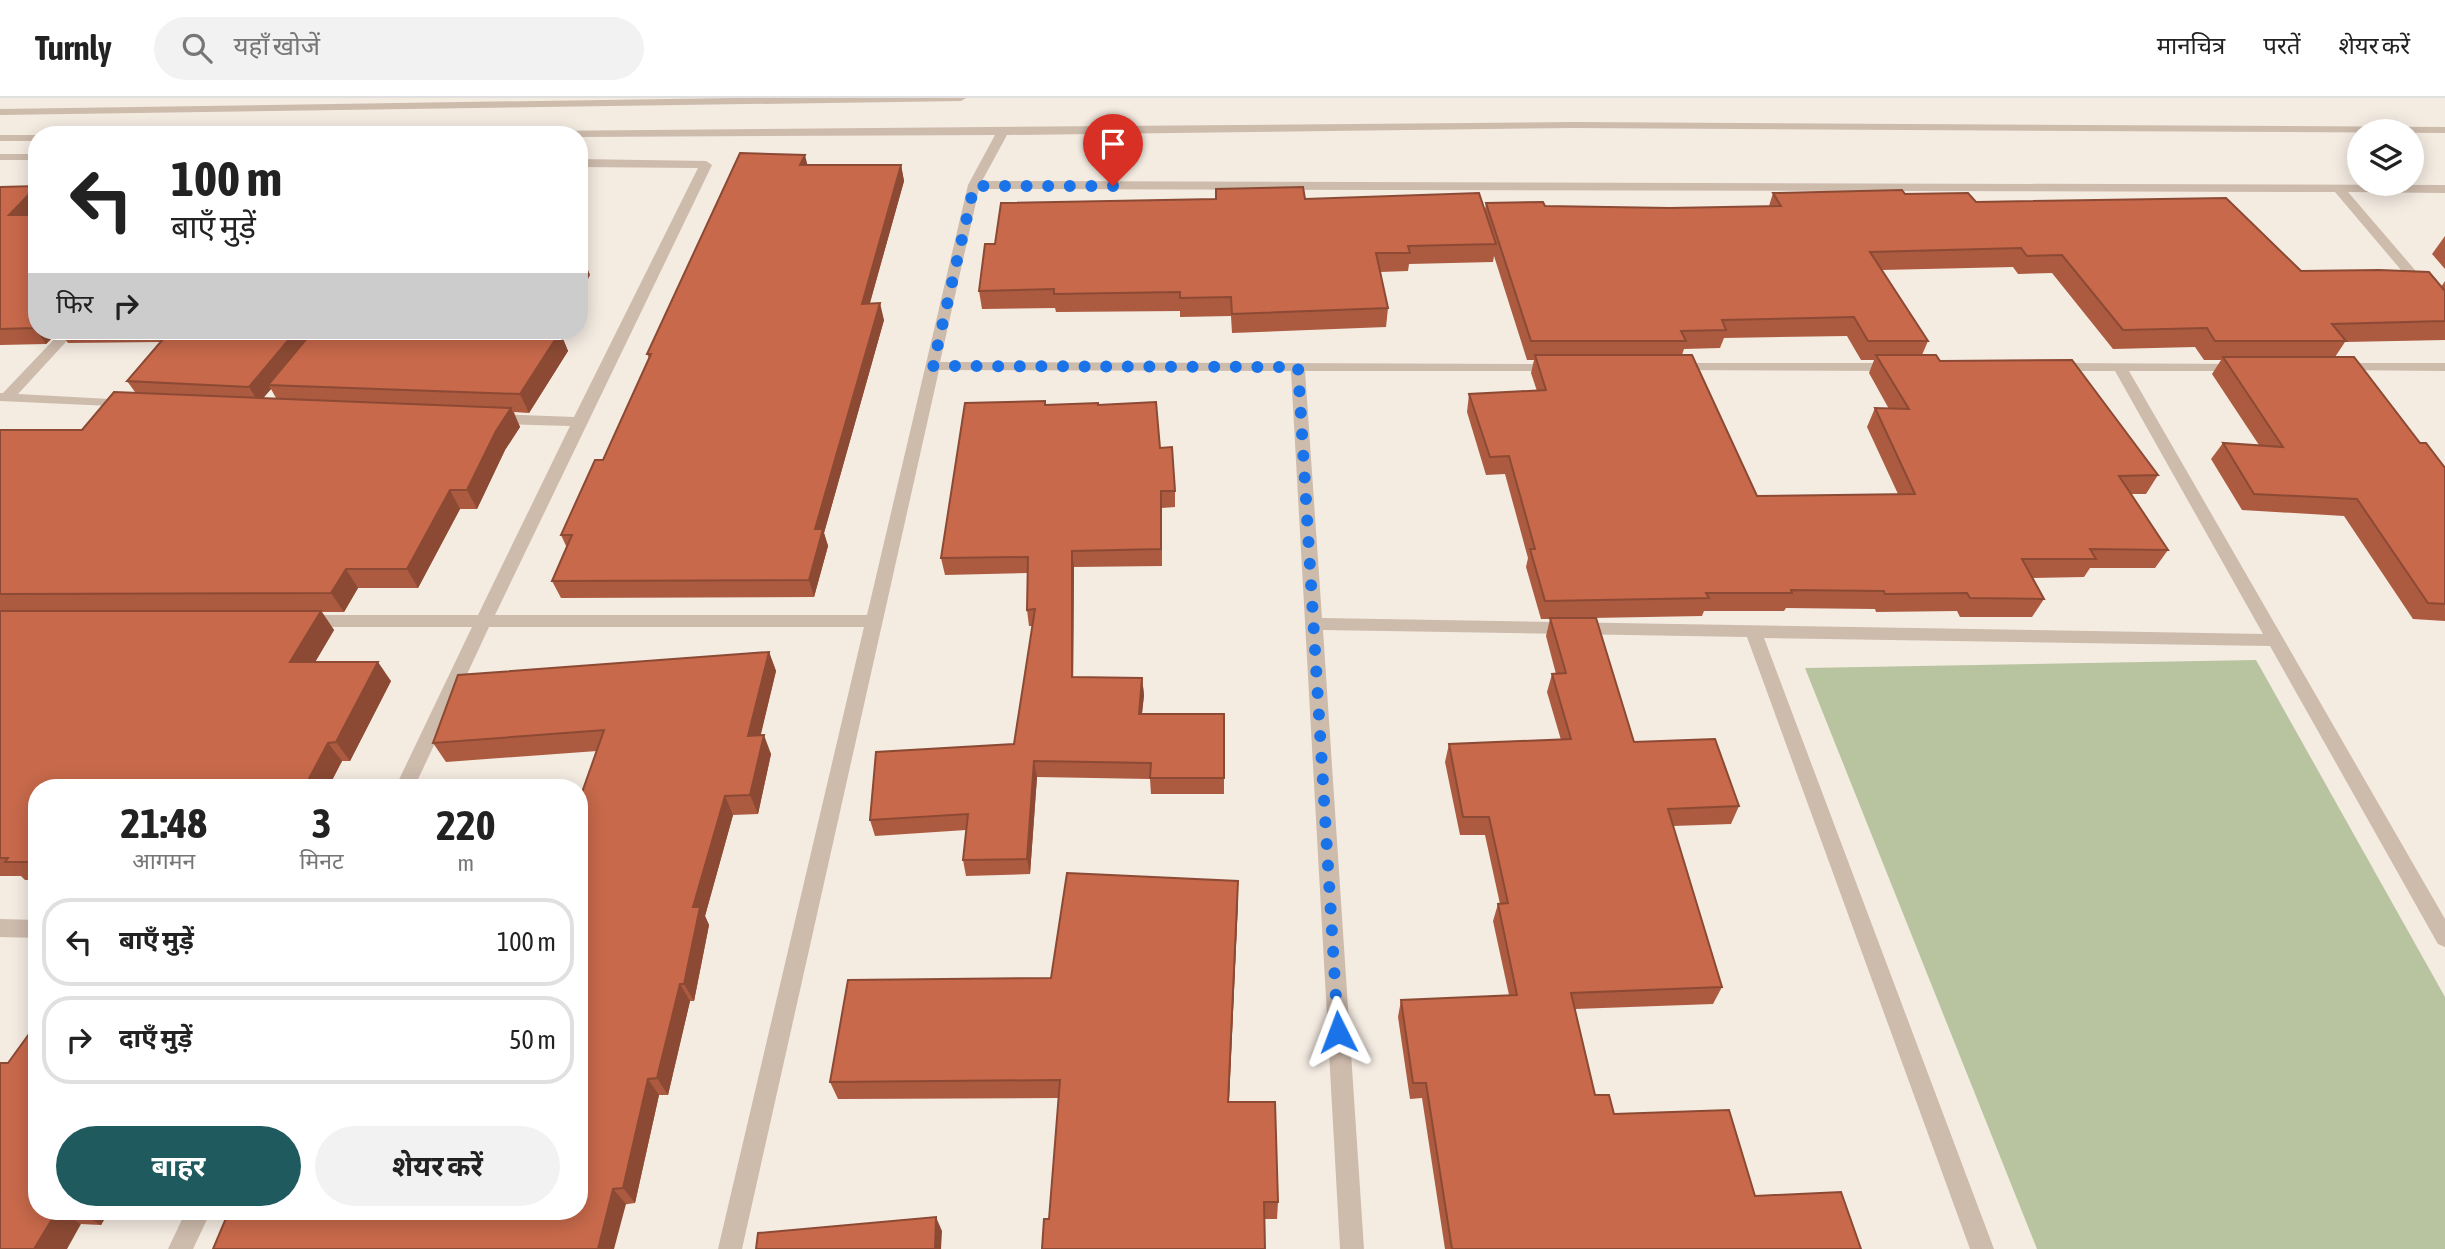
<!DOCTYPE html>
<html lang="hi">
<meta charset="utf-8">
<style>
:root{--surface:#fff;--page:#f2f2f2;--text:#222;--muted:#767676;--line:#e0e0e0;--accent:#1f5a5e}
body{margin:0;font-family:"Asap Condensed","Noto Sans Devanagari",sans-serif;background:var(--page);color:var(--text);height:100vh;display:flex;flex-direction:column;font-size:26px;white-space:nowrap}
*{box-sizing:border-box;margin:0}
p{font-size:23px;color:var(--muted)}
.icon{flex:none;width:38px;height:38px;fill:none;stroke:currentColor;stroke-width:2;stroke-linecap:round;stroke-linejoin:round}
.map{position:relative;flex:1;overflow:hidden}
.panel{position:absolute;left:28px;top:681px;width:560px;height:441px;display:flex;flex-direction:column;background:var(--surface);border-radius:28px;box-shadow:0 4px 18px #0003}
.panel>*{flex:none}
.banner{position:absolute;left:28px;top:28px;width:560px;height:214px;border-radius:28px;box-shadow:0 4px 18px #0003;background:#fff;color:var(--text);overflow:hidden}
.tools{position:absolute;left:2347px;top:21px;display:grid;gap:14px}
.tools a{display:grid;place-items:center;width:77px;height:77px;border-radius:50%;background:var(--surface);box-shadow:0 4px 18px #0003;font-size:35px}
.pin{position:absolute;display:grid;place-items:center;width:60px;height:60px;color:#fff;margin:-72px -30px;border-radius:50% 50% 50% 0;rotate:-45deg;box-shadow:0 0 7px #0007}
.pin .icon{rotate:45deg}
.me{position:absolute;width:77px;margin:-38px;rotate:357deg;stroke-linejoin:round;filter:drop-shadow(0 0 5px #0008)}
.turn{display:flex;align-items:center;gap:24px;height:147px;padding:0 28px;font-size:32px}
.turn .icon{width:91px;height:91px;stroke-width:2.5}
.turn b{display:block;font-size:49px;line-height:60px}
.then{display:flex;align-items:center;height:66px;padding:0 28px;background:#0003;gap:14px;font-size:26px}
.eta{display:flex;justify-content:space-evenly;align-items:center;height:119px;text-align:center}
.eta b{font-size:42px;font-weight:700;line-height:49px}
.action{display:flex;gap:14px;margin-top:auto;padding:14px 28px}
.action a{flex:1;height:80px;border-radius:42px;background:var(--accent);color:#fff;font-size:28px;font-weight:700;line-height:80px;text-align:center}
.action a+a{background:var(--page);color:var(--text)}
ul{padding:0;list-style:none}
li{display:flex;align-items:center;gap:21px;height:88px;margin:0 14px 10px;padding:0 14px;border:4px solid var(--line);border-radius:28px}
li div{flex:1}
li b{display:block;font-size:26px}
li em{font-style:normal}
header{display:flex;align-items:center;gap:42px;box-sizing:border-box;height:98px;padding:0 35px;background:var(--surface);border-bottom:2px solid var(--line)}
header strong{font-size:33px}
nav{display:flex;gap:38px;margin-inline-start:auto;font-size:24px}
.search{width:490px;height:63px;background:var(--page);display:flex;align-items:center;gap:18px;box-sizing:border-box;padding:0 24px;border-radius:38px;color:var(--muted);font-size:26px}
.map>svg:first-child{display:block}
</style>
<header>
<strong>Turnly</strong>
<div class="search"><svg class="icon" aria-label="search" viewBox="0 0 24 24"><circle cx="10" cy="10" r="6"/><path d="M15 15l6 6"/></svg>यहाँ खोजें</div>
<nav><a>मानचित्र</a><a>परतें</a><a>शेयर करें</a></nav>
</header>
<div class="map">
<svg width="2445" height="1151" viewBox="0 0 2445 1151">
<rect width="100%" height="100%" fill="#f4ebe1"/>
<path fill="#b8c4a0" d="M2256,562L2445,899V1151H2037L1805,570Z"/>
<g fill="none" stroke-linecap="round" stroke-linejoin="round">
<g fill="#cdbbac" fill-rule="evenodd">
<path d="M734,0H966L961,3L0,17V11Z"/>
<path d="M1574,24L2445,29V35L1574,30L1007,37L982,83L2445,87V95L2348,94L2445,207V219L2440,218L2335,94L979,91L940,264L1561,266V272L1556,273H1305L1322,520L2263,536L2115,273H2057L2050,269L2057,265L2244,266L2246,269L2239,273H2129L2445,821V849L2438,846L2270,548L1764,540L1994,1151H1970L1747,539L1323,532L1364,1151H1340L1291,273L939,272L742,1151H718L864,529H489L414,690H395L472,529H304L296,523L304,517H478L570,328L495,326L488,321L495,316L574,319L698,70L579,69V61L706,63L712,67L495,517H867L968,87L995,37L579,39V37H309L311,35Z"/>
<path d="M0,37H38L37,43H0Z"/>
<rect x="0" y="56" width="37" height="6"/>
<path d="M62,233H76L18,296L128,302L135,306L133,309L0,303V295H3Z"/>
<path d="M1675,265H1896L1903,269L1896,273L1670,272V266Z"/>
<path d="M2340,265H2445V273L2335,272L2333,269Z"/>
<path d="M0,821L37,822V840L0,839Z"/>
<path d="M186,1113H211L193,1151H168Z"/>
</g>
</g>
<g fill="#ac5a40" fill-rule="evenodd">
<path d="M807,67H901L904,83L870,205L884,222L824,435L828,448L814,499L561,500L552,483L567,450L561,437L603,362L649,260L647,256Z"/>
<path d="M37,88V116L35,117L37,233H562L561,236L568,253L529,315L514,314L520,329L505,352L477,411H460L418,490H358L344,514H322L334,532L315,564L391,583L350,663H342L328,690H37V782H25L21,778H0V332H82L135,294L127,283L160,244L68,245L59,233L46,246L0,247V89ZM271,291L276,300H263Z"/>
<path d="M1216,91L1305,101L1485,112L1486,105L1545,108L1670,110L1769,108L1773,95L1905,96L1976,104L2301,173L2441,189L2445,183V242L2345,244L2335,259L2445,370V523L2413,521L2344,418L2242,412L2211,361L2223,345L2259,347L2212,276L2221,262H2204L2195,249L2113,251L2052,175L2018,176L2013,169L1881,172L1928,243L1922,257L1940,263L2158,377L2146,396H2131L2168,452L2155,470H2090L2084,479L2032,480L2044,501L2032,519H1960L1957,513L1876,514L1875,511L1786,510L1784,513H1704L1702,518L1591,520L1634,644L1739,708L1731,726L1673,728L1722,889L1713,906L1575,911L1595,997L1614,1016L1755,1098L1861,1151H1445L1422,1000L1410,1001L1398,919L1401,902L1509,897L1493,823L1498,806H1500L1485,737H1460L1445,664L1449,646L1561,642L1547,594L1552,576H1556L1546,538L1550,521H1541L1526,469L1528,460L1505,376L1486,377L1467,314L1469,296L1537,293L1531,275L1534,262H1527L1494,158L1493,164L1409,166L1408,173L1380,174L1388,210L1386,229L1232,235L1231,218L1180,219V213L1056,214L1055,210L982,211L979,193L995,146L1216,101ZM1847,238L1861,262H1874L1869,275L1889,311L1875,310L1867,329L1898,396L1757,398L1682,257L1684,251L1720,250L1724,240Z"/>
<path d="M2445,138V171L2432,156Z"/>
<path d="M1045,303L1046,307H1098L1160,350L1175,393V409L1162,410V468L1074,469L1073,579L1142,580L1144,597L1142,616H1224V696H1151L1150,681L1037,679L1030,776L966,778L963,762L966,732L875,738L870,722L1014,646L1033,528H1029L1027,512L1028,475L945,477L941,460Z"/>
<path d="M769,554L776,573L760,638L771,656L758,716L733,717L705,818L709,827L694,903H690L668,997H659L635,1105L579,1113L597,653L446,664L433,645Z"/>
<path d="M1238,803L1229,1004L1278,1104L1277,1121H1049L1059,1000L838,1001L830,984L1051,880Z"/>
<path d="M37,1113H109L101,1127L81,1126Z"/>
</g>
<g fill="#8c4a34">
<path d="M805,57L809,73L800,67Z"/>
<path d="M901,67L904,83L865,222L862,206Z"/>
<path d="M37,89V116L20,133L9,117Z"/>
<path d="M583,159L590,177L579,199V166Z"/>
<path d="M880,205L884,222L824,435L828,448L814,499L809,482L815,431Z"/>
<path d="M37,228V233H59L46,246L34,230Z"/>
<path d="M296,233H315L268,287L271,291L259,305L249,289Z"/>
<path d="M545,233H562L561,236L568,253L529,315L520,296Z"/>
<path d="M511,310L520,329L505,352L477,411L467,392L496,333Z"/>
<path d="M450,392L460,411L418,490L407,471Z"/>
<path d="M1072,453L1074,469L1073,595L1072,579Z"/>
<path d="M346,471L358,490L344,514L331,495Z"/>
<path d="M321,513L334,532L304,583L290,564Z"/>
<path d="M769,554L776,573L756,657L748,638Z"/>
<path d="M378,564L391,583L350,663L336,644Z"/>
<path d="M1142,580L1144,597L1140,632L1139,616Z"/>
<path d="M764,637L771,656L758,716L750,697Z"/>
<path d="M328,645L342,663L328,690H304Z"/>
<path d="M1034,663L1037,679L1030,776L1027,761Z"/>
<path d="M725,698L733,717L705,818L709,827L694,903L684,886L693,809Z"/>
<path d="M1238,783V803L1228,1022V1004Z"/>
<path d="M680,886L690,903L668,997L657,980Z"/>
<path d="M648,981L659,997L635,1105L623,1090Z"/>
<path d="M613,1091L626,1106L614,1151H598Z"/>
<path d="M57,1113H60L81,1126L67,1151H34Z"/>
<path d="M78,1113H109L101,1127Z"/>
<path d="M936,1119L942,1133L941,1151H935Z"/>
</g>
<g fill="#c8694b" stroke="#8c4a34" stroke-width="2">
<path d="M740,55L805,57L800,67H901L862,206L880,205L815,431H823L809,482L552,483L572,437H561L595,362H603L651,256H647Z"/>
<path d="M37,88L9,117H37V228L34,230L0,231V89Z"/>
<path d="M1303,89L1305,101L1479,95L1496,146L1408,148L1410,155H1376L1388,210L1232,216L1231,199L1180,200V194L1054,196V191L979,193L985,146H995L1001,105L1216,101V91Z"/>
<path d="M1902,92L1905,96L1968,95L1976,104L2226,100L2301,173L2379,172L2429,174L2445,193V223L2332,226L2346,243H2215L2207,230L2123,232L2062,157L2027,158L2021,150L1870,154L1928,243H1868L1854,219L1722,222L1726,232L1681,233L1686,243H1531L1486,105L1543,104L1545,108L1670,110L1781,108L1773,95Z"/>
<path d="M170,233H296L249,289L127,283Z"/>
<path d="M313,233H545L544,234H560L520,296L268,287Z"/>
<path d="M1535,257H1692L1757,398L1915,396L1875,310L1909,311L1876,257H1936L1940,263L2072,262L2158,377L2119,378L2168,452L2090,451L2096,461H2022L2044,501L1970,500L1967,495L1885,496L1884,493L1791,492L1792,495H1706L1709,500L1545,503L1530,451H1535L1509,358L1490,359L1469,296L1546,292Z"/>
<path d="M2223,259H2354L2420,345H2426L2445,370V506L2428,505L2357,401L2254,396L2223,345L2283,349Z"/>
<path d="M114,294L511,310L496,333L467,392H450L407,471H346L331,495L0,496V332H82Z"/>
<path d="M1045,303V307L1098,305V307L1156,304L1160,350L1172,349L1175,393H1161V451L1072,453V579L1142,580L1139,616H1224V680H1150L1151,665L1034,663L1027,761L963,762L968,716L870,722L876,654L1014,646L1035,511L1027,512L1028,459L941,460L965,305Z"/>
<path d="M0,513H321L290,564H378L336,644L328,645L304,690H37V764H5L8,760H0Z"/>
<path d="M1550,520H1596L1634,644L1715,641L1739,708L1668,711L1722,889L1571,895L1595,997H1609L1614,1016L1729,1012L1755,1098L1841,1094L1861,1151H1452L1426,985H1413L1401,902L1517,897L1498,806L1508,805L1489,719H1463L1449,646L1571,641L1552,576L1566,575Z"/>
<path d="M769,554L748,638L764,637L750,697L725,698L693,809H700L684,886H680L657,980L648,981L623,1090L613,1091L598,1151H213L229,1113H579V703L604,632L433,645L458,577Z"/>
<path d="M1067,775L1238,783L1228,1004H1275L1278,1104H1264L1265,1151H1042L1044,1121H1049L1060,982L830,984L848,882L1051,880Z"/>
<path d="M37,925V1113H57L34,1151H0V965H8Z"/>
<path d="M936,1119L935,1151H756L758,1135Z"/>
</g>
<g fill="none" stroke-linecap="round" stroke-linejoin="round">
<path stroke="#1a73e8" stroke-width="12" stroke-dasharray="0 21.6" d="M1113,88H974L933,268L1298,269L1338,934"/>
</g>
</svg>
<div class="tools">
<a><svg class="icon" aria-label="layers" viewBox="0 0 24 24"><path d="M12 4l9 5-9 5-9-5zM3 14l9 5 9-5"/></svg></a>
</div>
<div class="pin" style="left:1113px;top:88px;background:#d93025"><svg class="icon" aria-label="arrive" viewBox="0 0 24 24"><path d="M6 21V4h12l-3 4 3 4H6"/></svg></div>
<svg class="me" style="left:1338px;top:934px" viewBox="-20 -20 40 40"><path d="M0-17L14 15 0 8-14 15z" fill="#1a73e8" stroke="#fff" stroke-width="4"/></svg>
<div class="banner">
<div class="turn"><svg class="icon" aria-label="left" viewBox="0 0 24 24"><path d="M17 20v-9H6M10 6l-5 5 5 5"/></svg><div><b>100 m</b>बाएँ मुड़ें</div></div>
<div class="then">फिर<svg class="icon" aria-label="right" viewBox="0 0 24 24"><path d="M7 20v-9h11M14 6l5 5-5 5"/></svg></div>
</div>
<section class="panel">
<div class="eta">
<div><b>21:48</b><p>आगमन</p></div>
<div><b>3</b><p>मिनट</p></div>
<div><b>220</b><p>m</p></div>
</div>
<ul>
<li><svg class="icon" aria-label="left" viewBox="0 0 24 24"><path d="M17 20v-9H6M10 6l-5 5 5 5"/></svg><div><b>बाएँ मुड़ें</b></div><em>100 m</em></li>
<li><svg class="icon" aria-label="right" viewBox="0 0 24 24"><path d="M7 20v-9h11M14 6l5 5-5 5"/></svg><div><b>दाएँ मुड़ें</b></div><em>50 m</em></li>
</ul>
<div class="action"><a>बाहर</a><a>शेयर करें</a></div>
</section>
</div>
